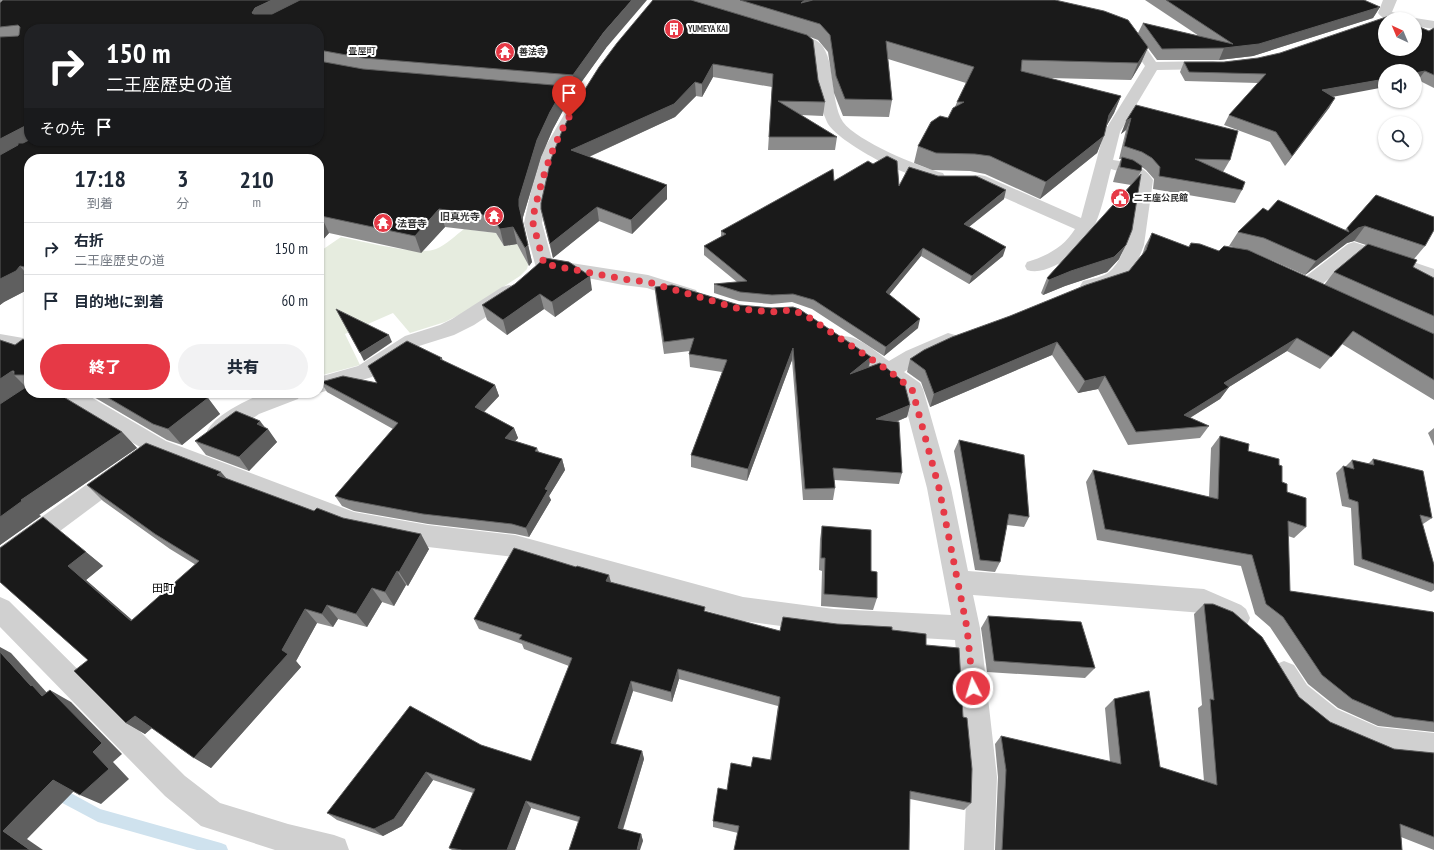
<!DOCTYPE html>
<html lang="ja">
<meta charset="utf-8">
<style>
:root{--surface:#fff;--page:#f2f2f3;--text:#1f2937;--muted:#747a83;--line:#e0e1e3;--accent:#e63946}
body{margin:0;font-family:"PT Sans Narrow","Noto Sans JP",sans-serif;background:var(--page);color:var(--text);height:100vh;display:flex;flex-direction:column;font-size:15px;white-space:nowrap}
*{box-sizing:border-box;margin:0}
p{font-size:13px;color:var(--muted)}
.icon{flex:none;width:22px;height:22px;fill:none;stroke:currentColor;stroke-width:2;stroke-linecap:round;stroke-linejoin:round}
.map{position:relative;flex:1;overflow:hidden}
.sheet{position:absolute;left:24px;top:154px;width:300px;height:244px;display:flex;flex-direction:column;background:var(--surface);border-radius:16px;box-shadow:0 1px 3px #0004}
.sheet>*{flex:none}
.banner{position:absolute;left:24px;top:24px;width:300px;height:122px;border-radius:16px;box-shadow:0 1px 3px #0004;background:#202124;color:#fff;overflow:hidden}
.needle{width:26px;rotate:316deg}
.buttons{position:absolute;left:1378px;top:12px;display:grid;gap:8px}
.buttons a{display:grid;place-items:center;width:44px;height:44px;border-radius:50%;background:var(--surface);box-shadow:0 1px 3px #0004;font-size:20px}
.pin{position:absolute;display:grid;place-items:center;width:34px;height:34px;color:#fff;margin:-41px -17px;border-radius:50% 50% 50% 0;rotate:-45deg;box-shadow:0 0 4px #0007}
.pin .icon{rotate:45deg}
.me{position:absolute;width:44px;margin:-22px;rotate:355deg;stroke-linejoin:round;filter:drop-shadow(0 0 3px #0008)}
.turn{display:flex;align-items:center;gap:14px;height:84px;padding:0 16px;font-size:18px}
.turn .icon{width:52px;height:52px;stroke-width:2.5}
.turn b{display:block;font-size:28px;line-height:34px}
.then{display:flex;align-items:center;height:38px;padding:0 16px;background:#0003;gap:8px;font-size:15px}
.eta{display:flex;justify-content:space-evenly;align-items:center;height:68px;text-align:center}
.eta b{font-size:24px;font-weight:800;line-height:28px}
.primary-button{display:flex;gap:8px;margin-top:auto;padding:8px 16px}
.primary-button a{flex:1;height:46px;border-radius:24px;background:var(--accent);color:#fff;font-size:16px;font-weight:800;line-height:46px;text-align:center}
.primary-button a+a{background:var(--page);color:var(--text)}
ul{padding:0;list-style:none}
li{display:flex;align-items:center;gap:12px;height:52px;padding:0 16px;border-top:1px solid var(--line)}
li div{flex:1}
li b{display:block;font-size:15px}
li em{font-style:normal}
.map>svg:first-child{display:block}
</style>
<div class="map">
<svg width="1434" height="850" viewBox="0 0 1434 850">
<rect width="100%" height="100%" fill="#fff"/>
<path fill="#e6ecdf" d="M464,229L496,233L504,246L517,244L529,262L527,269L520,276L465,312L445,322L410,333L393,313L345,334L360,365L319,376V252L341,237C361,241 419,256 436,249C446,245 456,235 464,229Z"/>
<g fill="none" stroke-linecap="round" stroke-linejoin="round">
<path fill="#cfe2ee" fill-rule="evenodd" d="M56,785L100,809L221,843L226,845L228,850H197L98,822L51,797L49,792L51,787Z"/>
<g fill="#d0d0d0" fill-rule="evenodd">
<path d="M1383,0H1397L1392,12L1405,16L1407,19C1397,19 1384,22 1378,13Z"/>
<path d="M1415,18L1434,21V29L1415,26V19H1411Z"/>
<path d="M1128,28L1133,29L1156,62L1213,61L1218,62L1220,65L1218,68L1213,69L1157,70L1120,132L1113,160C1130,163 1144,165 1153,180L1144,245L1136,266L1122,283L1090,293L1083,291L1080,286L1083,281C1091,279 1103,277 1109,272C1131,254 1132,207 1137,180C1130,172 1120,172 1111,169C1101,209 1096,248 1054,266C1045,270 1036,273 1027,270L1025,266L1027,262C1047,256 1064,247 1075,229L973,184L971,180L973,176L979,175L985,176L1081,218L1104,132L1145,66L1121,32L1123,29Z"/>
<path d="M785,32C795,34 809,36 817,41C837,54 829,101 843,122C857,141 919,167 943,173L945,177L943,181C920,186 837,143 827,122C817,101 817,75 813,53L807,47L780,39L778,36L780,33Z"/>
<path d="M583,89L588,91L591,94L560,149L550,177L542,223L552,260L648,275L696,290L699,295L696,300L689,302L647,288L623,285L537,268L535,264L524,223L534,177L544,149L578,91Z"/>
<path d="M1354,242L1434,269V282L1357,255L1314,291C1303,294 1286,287 1280,277L1282,272L1289,271L1305,277L1348,244Z"/>
<path d="M509,285L516,287L519,292L516,297L474,325L454,335L419,346L372,377L319,393V377L358,366L405,336L440,325L452,319L502,287Z"/>
<path d="M948,333L955,335L958,340L955,345L920,361L904,372L920,383L923,389L951,488L968,571L1204,589L1241,605L1246,609L1250,618L1246,627L1237,630L1228,627L1223,621L1203,613L973,595L980,628L997,777L994,850H964L967,777L955,640L834,633L743,621L515,557L428,547L353,532L150,453L59,399L56,393H84L166,441L354,512L428,525L515,535L743,597L834,609L951,615L927,488L902,393L882,377L839,347L836,342L839,337C855,332 876,352 889,361L906,351Z"/>
<path d="M0,334L29,339V353L0,348Z"/>
<path d="M264,393H301L298,399L259,414L226,437L218,440L210,437L207,431C216,414 247,400 264,393Z"/>
<path d="M119,465L127,467L131,474L127,481L9,569L0,572V547L111,467Z"/>
<path d="M0,597L9,601L185,776L220,803L288,824L334,835L345,839L349,850H275L201,826L165,796L0,627Z"/>
<path d="M1284,661L1294,665L1307,685L1337,709L1378,727L1434,733V761L1378,755L1317,729L1287,705L1270,674L1274,665Z"/>
</g>
</g>
<g fill="#8c8c8c" fill-rule="evenodd">
<path d="M0,0L606,48L575,91H566L567,103L553,129L541,157L523,217V222L532,262L529,266L517,244L504,246L496,233L445,227L421,253L329,233L319,244V159H29V289L4,302L0,305ZM29,29H319V141H29Z"/>
<path d="M653,0H1055L1138,33L1143,23L1199,36L1145,0H1364L1380,7L1373,18L1253,56L1219,60H1157L1148,48L1141,63L1131,80L1049,78L1121,96L1114,113L1107,125L1097,153L1040,199L985,174L970,171L932,170L914,163L918,146L948,118L955,107L957,102L966,83L888,59L892,100L889,117L843,116L834,93L828,52L818,40L810,37L818,80L825,102L823,116L801,115L837,137L835,150H768L772,87L713,77L702,97L696,96L675,117L589,157L667,185V199L632,234L599,221L553,258L544,223L541,209Z"/>
<path d="M1434,28V88L1418,80L1415,81V71L1332,97L1335,98L1329,108L1285,166L1270,142L1224,125L1229,115L1258,83L1185,81L1180,72L1184,62H1224L1258,58L1429,31Z"/>
<path d="M1136,105L1230,160L1223,172L1242,190L1235,203L1153,189L1154,179L1146,170L1142,167L1141,171L1139,175L1119,259L1107,272L1065,286L1043,295L1041,293L1047,278L1131,185L1113,182L1116,172L1121,159H1119L1126,130L1121,134Z"/>
<path d="M834,181L899,186L1004,199L969,227L1003,256L969,284L921,256L889,295L918,328L884,356L812,309L792,302L771,304L739,301L714,293V284L737,282L704,255V246L721,237V231Z"/>
<path d="M1376,195L1425,246L1414,259L1413,267L1434,278V400L1342,344L1320,369L1287,351L1229,387L1220,399L1190,418L1209,426L1200,438L1128,445L1098,389L1078,393L1052,355L930,407L921,382L907,372L910,359L1010,316L1129,271L1142,255L1145,246L1152,233L1189,247L1219,251L1237,248L1229,246L1238,232L1268,211L1345,230ZM1354,241L1366,245L1334,272L1324,285L1251,252L1255,253L1305,275L1347,243Z"/>
<path d="M515,284L592,290L555,317L544,309L507,335L487,320L482,305Z"/>
<path d="M655,287L871,357L869,367L910,405L907,417L896,422L902,473L899,484L834,480L835,488L833,500H803L792,360L747,481L691,467V455L722,372L690,367L689,354L690,351L664,354L656,300Z"/>
<path d="M0,340L15,345H29V393L122,432L137,448L39,515L41,516L0,545Z"/>
<path d="M442,358L443,361L495,385L499,396L484,412L514,428L518,438L515,441L537,448L539,452L562,459L565,470L549,496L551,500L529,537L515,534L428,524L354,511L342,506L335,496L393,429L327,392L321,382L377,383L368,366Z"/>
<path d="M87,393H206L203,395L208,398L220,414L182,445L167,440Z"/>
<path d="M260,421L277,442L249,471L206,455L195,441Z"/>
<path d="M1434,428V446L1428,433Z"/>
<path d="M1220,436L1248,451L1279,465L1282,482L1306,527L1294,538L1288,536L1290,591L1434,613V732L1378,726L1338,708L1308,684L1270,627L1255,614L1241,566L1097,540L1086,482L1093,470L1209,497L1211,448Z"/>
<path d="M959,440L1029,517L1024,527L1007,525L1000,562L995,572L975,570L954,451Z"/>
<path d="M1373,459L1432,518L1423,524H1422L1434,565V590L1431,592L1354,565L1351,508L1342,506L1336,473L1343,466L1345,467L1352,460L1368,464Z"/>
<path d="M227,479L314,511L343,518L429,549L408,586L406,585L394,606L382,602L367,627L338,619L333,627L317,623L296,661L301,667L211,768L152,728L145,734L126,723L88,660L0,582L86,552L103,566L86,580L132,620L196,565L170,549L103,501L87,485Z"/>
<path d="M822,526L871,571L877,598L873,610L821,606L822,571L819,570L820,539Z"/>
<path d="M611,582L705,612L780,631L837,624L892,630L926,645L963,717L971,803L964,810L910,799L738,833L713,827V821L727,790L751,767L770,760L778,706L679,679L672,702L633,691L616,744L642,751L644,759L623,830L641,834L643,841L531,808L515,850H452L449,848L473,793L433,780L402,826L383,836L337,820L327,813L481,745L531,761L569,666L524,649L522,644L479,629L474,619Z"/>
<path d="M1204,604L1299,697L1330,722L1394,749L1434,753V850L1401,837L1402,850H995L998,777L995,744L1001,736L1110,762L1105,708L1114,699L1160,767L1204,781L1198,708L1202,705L1194,614Z"/>
<path d="M988,616L1095,668L1085,678L987,672L981,628Z"/>
</g>
<g fill="#5f5f5f">
<path d="M272,0H310L262,25L252,13L255,8Z"/>
<path d="M632,0H647L606,48L575,91L573,75L604,32Z"/>
<path d="M805,0H827L801,3Z"/>
<path d="M1380,7L1373,18L1253,56L1219,60L1224,48Z"/>
<path d="M1148,47L1141,63L1131,80L1138,63Z"/>
<path d="M713,64V77L702,97V84Z"/>
<path d="M1425,71L1418,80L1415,81V73Z"/>
<path d="M1385,79V87L1316,100L1322,90Z"/>
<path d="M695,82L696,96L675,117L573,164L571,150Z"/>
<path d="M565,86L567,103L553,129L541,157L523,217V223L519,206V199L537,140L550,112Z"/>
<path d="M1121,96L1114,113L1103,132L1109,115Z"/>
<path d="M1335,98L1329,108L1285,166L1292,156Z"/>
<path d="M1131,118L1126,130L1121,134L1126,121Z"/>
<path d="M29,124V141L0,162V139Z"/>
<path d="M1104,136L1097,153L1040,199L1046,182Z"/>
<path d="M667,185V199L632,234L631,220Z"/>
<path d="M1006,190L1004,199L961,233L964,224Z"/>
<path d="M597,207L599,221L553,258L550,244Z"/>
<path d="M439,209L445,227L421,253L415,236Z"/>
<path d="M321,216L329,233L319,244V218Z"/>
<path d="M1365,226L1354,241L1347,243L1305,275L1316,261L1358,228Z"/>
<path d="M513,227L517,244L504,246L500,229Z"/>
<path d="M528,245L532,262L529,266L525,248Z"/>
<path d="M1126,245L1119,259L1107,272L1065,286L1043,295L1049,280Z"/>
<path d="M1006,247L1003,256L969,284L972,276Z"/>
<path d="M923,248L921,256L884,301L886,292Z"/>
<path d="M20,266L29,277V289L4,302L0,305V279Z"/>
<path d="M590,276L592,290L555,317L552,302Z"/>
<path d="M540,294L544,309L507,335L503,320Z"/>
<path d="M920,319L918,328L884,356L886,347Z"/>
<path d="M389,335L392,342L364,361L360,353Z"/>
<path d="M1297,338L1287,351L1229,387L1220,399L1175,427L1184,415L1224,383Z"/>
<path d="M1057,342L1052,355L930,407L934,394Z"/>
<path d="M793,348L792,360L747,481L748,469Z"/>
<path d="M871,357L868,369L850,374Z"/>
<path d="M12,371L15,375H14L27,388L0,406V379Z"/>
<path d="M1105,376L1098,389L1078,393L1085,381Z"/>
<path d="M495,385L499,396L479,417L475,407Z"/>
<path d="M186,393H206L193,403Z"/>
<path d="M208,398L220,414L182,445L168,429Z"/>
<path d="M910,405L907,417L873,431L876,419Z"/>
<path d="M260,421L266,430L268,429L277,442L249,471L239,457L257,424Z"/>
<path d="M514,428L518,438L509,448L505,438Z"/>
<path d="M122,432L137,448L39,515L41,516L0,545V517L21,500Z"/>
<path d="M562,459L565,470L549,496L551,500L529,537L526,528L545,489Z"/>
<path d="M221,472L234,487L217,475Z"/>
<path d="M421,534L429,549L408,586L399,572Z"/>
<path d="M86,552L103,566L86,580L148,634L131,621L68,566Z"/>
<path d="M397,571L406,585L394,606L385,592Z"/>
<path d="M609,575L612,586L606,581Z"/>
<path d="M372,588L382,602L367,627L356,614Z"/>
<path d="M327,605L338,619L333,627L322,614Z"/>
<path d="M305,609L317,623L296,661L301,667L211,768L194,758L282,650Z"/>
<path d="M0,647L11,653L48,694L42,696L31,686L0,652Z"/>
<path d="M678,669L679,679L672,702L671,692Z"/>
<path d="M631,681L633,691L613,751L611,743Z"/>
<path d="M50,690L71,702L122,754L113,762L129,779L101,804L80,795L93,752Z"/>
<path d="M135,716L153,727L145,734L126,723Z"/>
<path d="M642,751L644,759L621,835L618,828Z"/>
<path d="M426,772L433,780L402,826L383,836L374,829Z"/>
<path d="M53,780L75,790L27,839L43,850H30L3,831Z"/>
<path d="M526,801L531,808L515,850H507Z"/>
<path d="M641,834L643,841L640,850H637Z"/>
</g>
<g fill="#1a1a1a" stroke="#5f5f5f">
<path d="M3,0H272L255,8L252,13L254,14H272L300,0H632L604,32L573,75L363,58L319,50V29H29V124L0,139V37L18,36L19,35L20,27L18,25L0,27V3Z"/>
<path d="M653,0H691L807,35L813,40L818,80L825,102L778,101L837,137H769L773,74L713,64L702,84L695,82L674,104L571,150L667,185L631,220L597,207L550,244L541,209V203L551,159L562,131L575,105L599,67L617,43Z"/>
<path d="M740,0H805L801,3L813,0H1055L1104,11L1128,20L1148,47L1138,63L1022,60L1021,71L1121,96L1109,115L1104,136L1046,182L990,156L975,154L936,153L918,146L931,122L940,116L948,118L953,108L964,102H957L974,67L886,41L892,100L845,99L836,76L830,35L820,24Z"/>
<path d="M1166,0H1364L1380,7L1259,44L1224,48L1162,49L1143,23L1233,44Z"/>
<path d="M1392,15L1402,19H1385V49H1415V25L1429,31L1434,28V75L1425,71L1415,73V71H1385V79L1322,90L1335,98L1292,156L1276,132L1229,115L1266,74L1189,72L1184,62H1224L1258,58L1280,53Z"/>
<path d="M319,61L363,69L565,86L550,112L537,140L519,199V206L528,245L525,248L513,227L500,229L491,216L439,209L415,236L321,216L319,218V159H29V268L20,266L16,271L0,279V155L18,145V143H23L29,140V141H319Z"/>
<path d="M1136,105L1238,131L1230,160L1195,159L1245,182L1242,190L1159,176L1160,167L1152,158L1142,152L1124,146L1131,118L1126,121Z"/>
<path d="M887,156L897,161L899,186L909,167L938,176H976L1006,190L964,224L1006,247L972,276L923,248L886,292L920,319L886,347L814,300L793,294L772,295L740,292L714,284L747,281L704,246L726,234L721,231L833,169L834,181L868,161L873,164Z"/>
<path d="M1122,157L1133,160L1142,166L1141,171L1120,167Z"/>
<path d="M1141,174L1132,230L1126,245L1114,257L1071,271L1049,280L1047,278Z"/>
<path d="M1376,195L1434,217V230L1425,246L1365,226L1358,228L1316,261L1264,238L1238,232L1263,208L1268,211L1278,200L1349,232L1347,228Z"/>
<path d="M1152,233L1189,247L1191,243L1200,244L1219,251L1224,246L1248,250L1434,334V380L1353,331L1331,357L1297,338L1224,383L1229,387L1184,415L1209,426L1136,432L1105,376L1085,381L1057,342L934,394L925,370L910,359L924,350L952,337L1010,316L1086,285L1129,271L1146,250Z"/>
<path d="M1368,244L1417,260L1413,267L1434,278V316L1334,272Z"/>
<path d="M545,258L569,262L590,276L552,302L540,294L503,320L482,305L515,284Z"/>
<path d="M672,285L739,305L772,308L793,307L799,309L871,357L850,374L880,363L904,382L910,405L876,419L899,422L902,473L833,468L835,488L805,489L793,348L748,469L691,455L727,360L689,354L694,338L664,342L655,287Z"/>
<path d="M336,309L389,335L360,353Z"/>
<path d="M23,339L29,345V375H14V371H12L0,379V340L15,345Z"/>
<path d="M407,341L442,358L440,359L495,385L475,407L514,428L505,438L537,448L535,451L562,459L545,489L548,490L526,528L512,524L423,514L348,500L335,496L398,423L321,382L343,376L377,383L368,366Z"/>
<path d="M29,385V393H57L122,432L21,500L22,501L0,517V404Z"/>
<path d="M100,393H197L208,398L168,429L153,424Z"/>
<path d="M236,411L260,421L257,424L268,429L239,457L195,441Z"/>
<path d="M1220,436L1249,444L1248,451L1279,459V465L1282,466V482L1287,484V492L1306,498V527L1288,521L1290,591L1433,612L1434,613V722L1394,717L1352,699L1322,675L1283,617L1266,604L1252,555L1105,529L1093,470L1218,499Z"/>
<path d="M959,440L1024,455L1029,517L1009,514L1000,562L980,560Z"/>
<path d="M146,443L221,472L217,475L314,511L317,508L343,518L421,534L399,572L397,571L385,592L372,588L356,614L327,605L322,614L305,609L282,650L288,654L194,758L135,716L126,723L74,671L88,660L0,582V548L43,517L86,552L68,566L131,621L199,561L155,534L87,485Z"/>
<path d="M1373,459L1423,471L1432,518L1420,515L1434,565V584L1362,559L1358,502L1349,499L1343,466L1354,469L1352,460L1374,465Z"/>
<path d="M822,526L871,530V571L877,572V598L824,594L825,558H821Z"/>
<path d="M514,548L576,567L577,566L609,575L606,581L705,607L704,611L780,631L783,617L837,624L892,627V630L926,634V645L959,648L963,717L967,718L972,769L971,803L910,791L909,850H734L739,826L713,821L718,788L727,790L731,763L751,767L753,757L771,760L780,697L678,669L671,692L631,681L611,743L642,751L618,828L641,834L637,850H569L580,817L526,801L507,850H462L449,848L475,789L426,772L394,819L374,829L327,813L410,706L481,745L531,761L572,658L519,639L522,635L474,619Z"/>
<path d="M1204,604H1213L1233,612L1262,637L1299,697L1330,722L1394,749L1434,753V837L1400,824L1402,850H1002L1006,770L1001,736L1121,764L1114,699L1149,691L1160,767L1217,785L1210,699L1214,700Z"/>
<path d="M988,616L1081,622L1095,668L994,661Z"/>
<path d="M0,652L31,686L32,685L42,696L50,690L102,743L93,752L109,769L80,795L53,780L3,831L30,850H0Z"/>
</g>
<g fill="none" stroke-linecap="round" stroke-linejoin="round">
<path stroke="#e63946" stroke-width="7" stroke-dasharray="0 12.6" d="M569,117C551,148 541,181 533,217V223L544,264L623,279L648,282L740,309L771,312L792,310L805,315L889,371L912,389L939,488L967,628L973,688"/>
</g>
<defs>
<symbol id="building-disc" viewBox="-11 -11 22 22"><circle r="9.5" fill="#e63946" stroke="#fff"/><path d="M-4-6H4V6H1V3H-1V6H-4ZM-2.5-4.3h1.7v1.8h-1.7ZM.8-4.3h1.7v1.8H.8ZM-2.5-1h1.7V.8h-1.7ZM.8-1h1.7V.8H.8Z" fill="#fff"/></symbol>
<symbol id="temple-disc" viewBox="-11 -11 22 22"><circle r="9.5" fill="#e63946" stroke="#fff"/><path d="M0-6L5-2H3V0L6.5 2.5H4V6H1.5V3h-3V6H-4V2.5H-6.5L-3 0V-2H-5Z" fill="#fff"/></symbol>
<symbol id="civic-disc" viewBox="-11 -11 22 22"><circle r="9.5" fill="#e63946" stroke="#fff"/><path d="M-.6-6.5H3V-4.5H.6V-3L4-1V1h2V6H-6V1h2V-1L-.6-3ZM-1.2 2.5V6h2.4V2.5Z" fill="#fff"/></symbol>
</defs>
<g fill-rule="evenodd">
<use href="#building-disc" x="663" y="18" width="22" height="22"/>
<use href="#temple-disc" x="494" y="41" width="22" height="22"/>
<use href="#civic-disc" x="1109" y="187" width="22" height="22"/>
<use href="#temple-disc" x="483" y="205" width="22" height="22"/>
<use href="#temple-disc" x="372" y="212" width="22" height="22"/>
</g>
<g text-anchor="middle" stroke-width="4" stroke-linejoin="round" paint-order="stroke">
<g font-size="9" font-weight="bold" fill="#333" stroke="#fff" text-anchor="start">
<text x="688" y="32">YUMEYA KAI</text>
<text x="519" y="55">善法寺</text>
<text x="1134" y="201">二王座公民館</text>
</g>
<g font-size="9" fill="#000" stroke="#fff">
<text x="362" y="54">畳屋町</text>
</g>
<g font-size="10" font-weight="bold" fill="#333" stroke="#fff" text-anchor="end">
<text x="480" y="220">旧真光寺</text>
<text x="397" y="227" text-anchor="start">法音寺</text>
</g>
<g font-size="11" fill="#000" stroke="#fff">
<text x="163" y="592">田町</text>
</g>
</g>
</svg>
<div class="buttons">
<a><svg class="needle" viewBox="-14 -14 28 28"><path d="M0-13l5 13h-10z" fill="#e53935"/><path d="M0 13l5-13h-10z" fill="#747a83"/></svg></a>
<a><svg class="icon" aria-label="sound" viewBox="0 0 24 24"><path d="M4 9h4l5-4v14l-5-4H4zM17 9q2 3 0 6"/></svg></a>
<a><svg class="icon" aria-label="search" viewBox="0 0 24 24"><circle cx="10" cy="10" r="6"/><path d="M15 15l6 6"/></svg></a>
</div>
<div class="pin" style="left:569px;top:117px;background:#d93025"><svg class="icon" aria-label="arrive" viewBox="0 0 24 24"><path d="M6 21V4h12l-3 4 3 4H6"/></svg></div>
<svg class="me" style="left:973px;top:688px" viewBox="-20 -20 40 40"><circle r="17" fill="#e63946" stroke="#fff" stroke-width="3"/><path d="M0-11L8 9 0 5-8 9z" fill="#fff"/></svg>
<div class="banner">
<div class="turn"><svg class="icon" aria-label="right" viewBox="0 0 24 24"><path d="M7 20v-9h11M14 6l5 5-5 5"/></svg><div><b>150 m</b>二王座歴史の道</div></div>
<div class="then">その先<svg class="icon" aria-label="arrive" viewBox="0 0 24 24"><path d="M6 21V4h12l-3 4 3 4H6"/></svg></div>
</div>
<section class="sheet">
<div class="eta">
<div><b>17:18</b><p>到着</p></div>
<div><b>3</b><p>分</p></div>
<div><b>210</b><p>m</p></div>
</div>
<ul>
<li><svg class="icon" aria-label="right" viewBox="0 0 24 24"><path d="M7 20v-9h11M14 6l5 5-5 5"/></svg><div><b>右折</b><p>二王座歴史の道</p></div><em>150 m</em></li>
<li><svg class="icon" aria-label="arrive" viewBox="0 0 24 24"><path d="M6 21V4h12l-3 4 3 4H6"/></svg><div><b>目的地に到着</b></div><em>60 m</em></li>
</ul>
<div class="primary-button"><a>終了</a><a>共有</a></div>
</section>
</div>
